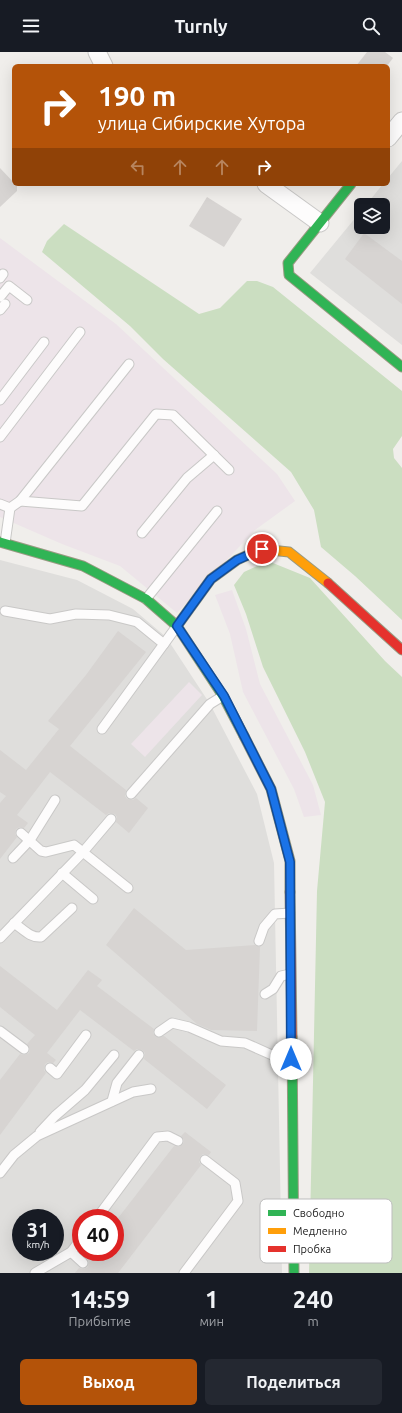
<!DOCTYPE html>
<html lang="ru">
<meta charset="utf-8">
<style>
:root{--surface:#171b24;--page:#242831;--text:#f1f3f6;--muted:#9ea1a6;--accent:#b45309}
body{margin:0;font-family:Ubuntu,sans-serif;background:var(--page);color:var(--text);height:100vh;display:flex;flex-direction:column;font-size:15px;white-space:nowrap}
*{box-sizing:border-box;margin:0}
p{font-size:13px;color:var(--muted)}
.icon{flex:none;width:22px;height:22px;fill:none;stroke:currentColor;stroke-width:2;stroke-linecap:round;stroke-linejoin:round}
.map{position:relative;height:1221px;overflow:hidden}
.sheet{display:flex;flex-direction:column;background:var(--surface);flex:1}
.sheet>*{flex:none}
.guide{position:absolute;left:12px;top:12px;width:378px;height:122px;border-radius:6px;box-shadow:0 4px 16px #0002;background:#b45309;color:#fff;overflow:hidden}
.fabs{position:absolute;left:354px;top:146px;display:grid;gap:8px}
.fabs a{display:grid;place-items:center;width:36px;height:36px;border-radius:6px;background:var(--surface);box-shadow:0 4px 16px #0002;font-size:20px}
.speed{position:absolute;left:12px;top:1157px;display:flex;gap:8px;font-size:20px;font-weight:700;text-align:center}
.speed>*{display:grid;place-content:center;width:52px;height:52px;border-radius:50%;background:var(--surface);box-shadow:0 4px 16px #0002;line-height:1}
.speed small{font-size:10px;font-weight:400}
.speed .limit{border:6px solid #d22;background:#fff;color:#111}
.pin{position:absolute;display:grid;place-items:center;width:34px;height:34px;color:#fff;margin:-17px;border:2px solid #fff;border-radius:50%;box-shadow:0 1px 4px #0007}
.me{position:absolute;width:44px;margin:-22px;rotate:0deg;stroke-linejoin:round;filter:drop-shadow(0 0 3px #0008)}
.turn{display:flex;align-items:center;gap:14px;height:84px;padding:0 20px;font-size:18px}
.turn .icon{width:52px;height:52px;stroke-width:2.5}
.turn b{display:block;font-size:28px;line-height:34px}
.lanes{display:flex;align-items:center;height:38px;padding:0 20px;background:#0003;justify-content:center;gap:20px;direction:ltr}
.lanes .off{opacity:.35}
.eta{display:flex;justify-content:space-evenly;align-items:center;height:68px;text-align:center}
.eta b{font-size:24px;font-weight:700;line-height:28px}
.cta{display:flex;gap:8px;margin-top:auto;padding:8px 20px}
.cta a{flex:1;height:46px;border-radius:6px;background:var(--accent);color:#fff;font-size:16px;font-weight:700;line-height:46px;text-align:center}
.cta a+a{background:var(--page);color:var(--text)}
header{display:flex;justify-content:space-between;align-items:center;height:52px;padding:0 20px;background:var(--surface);font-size:18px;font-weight:700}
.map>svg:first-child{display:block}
</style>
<header><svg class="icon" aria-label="menu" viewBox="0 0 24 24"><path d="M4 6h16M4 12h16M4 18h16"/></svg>Turnly<svg class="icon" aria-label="search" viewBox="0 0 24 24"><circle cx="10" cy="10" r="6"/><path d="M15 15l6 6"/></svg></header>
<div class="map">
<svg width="402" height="1221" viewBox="0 0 402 1221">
<rect width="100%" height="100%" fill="#f0eeeb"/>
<g fill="#dfdedc" fill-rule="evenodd">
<path d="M402,109V293L310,221L361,159V175H383V153H366L383,132H388V126Z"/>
<path d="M0,508L77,528L133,557L166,585L210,652L257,742L274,811L282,1221H0ZM21,1166H55V1200H21ZM81,1166H115V1200H81Z"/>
</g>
<g fill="#ede4e9">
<path d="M0,186L116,272L277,422L295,449L255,478L177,561L120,514L62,492L0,465Z"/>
<path d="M232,538L246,577L260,632L313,733L321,763L304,765L294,737L243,640L230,582L215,543Z"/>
<path d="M189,630L202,643L145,705L131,692Z"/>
</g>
<g fill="#cbdec1">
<path d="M64,172L199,262L220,256L247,229H257L273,235L402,339V384L393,397L394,406L402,416V568L355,524L321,495L314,458L291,420L163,307L130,274L42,200L47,189Z"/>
<path d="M268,509L310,526L385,609L402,625V1221H309L317,839L325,750L305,700L263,615L246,562L234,533L244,520Z"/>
</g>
<g fill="#d7d4d2">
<path d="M367,0H385L393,6L387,14H356Z"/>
<path d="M0,116L17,134V139L0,155Z"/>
<path d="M207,145L242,167L224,195L189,174Z"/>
<path d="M364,181L402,209V252L345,207Z"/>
<path d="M118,579L146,600L70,694L126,738L125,744L127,747L133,748L136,746L148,756L129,781L116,770L117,765L115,762L109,761L106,763L50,720L17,763L28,771L24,776L20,775L16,777L15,782L17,785L0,807V751L6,744L0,740V698L26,718L59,677L48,669L86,623Z"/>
<path d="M134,856L186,898L255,893L260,895L257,979L211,978L197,972L106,893Z"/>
<path d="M0,914L57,958L88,918L102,928L97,934L154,977L153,981L156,985L164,984L226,1033L207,1057L144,1007L145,1001L142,998L137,997L134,999L80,958L47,1001L56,1008L53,1011L48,1010L45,1012L44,1018L46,1021L0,1083V1028L20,1002L24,1003L29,1001L30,997L27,992L35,983L0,955Z"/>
<path d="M185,1080L211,1100L209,1103L203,1102L200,1105L199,1110L201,1113L118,1221H75L79,1216L84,1217L88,1215L89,1210L87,1206L91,1200H115V1170L174,1094L179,1095L183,1092L184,1088L181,1084Z"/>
</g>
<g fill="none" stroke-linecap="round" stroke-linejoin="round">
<defs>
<g id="lane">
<path d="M0,226L3,222"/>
<path d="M0,245L9,234L27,248"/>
<path d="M0,258L5,252"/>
<path d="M0,348L44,290"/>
<path d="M0,385L80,280"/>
<path d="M20,449L82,454L156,362L173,363L229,418"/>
<path d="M0,452L10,456L5,491"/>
<path d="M10,456L20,449L129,312"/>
<path d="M142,481L187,426L214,403"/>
<path d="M146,547L217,459"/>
<path d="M5,559L50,567L76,562L109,563L137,570L164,592"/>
<path d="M102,677L177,574"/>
<path d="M131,742L210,652L223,644"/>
<path d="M21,781L41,799L46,800L74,793L128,836"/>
<path d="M13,806L30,788L55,748"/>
<path d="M62,821L93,847"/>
<path d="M14,871C23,877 30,886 41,885L72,856"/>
<path d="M0,886L83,800L111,767"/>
<path d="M259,889L264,875L275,862L290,861"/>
<path d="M265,942L273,937L281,924L290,922"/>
<path d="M0,979L24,997"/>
<path d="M159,980L172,971L189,975L221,989L245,991L272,1003L291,1007"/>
<path d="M50,1016L57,1022L86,983"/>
<path d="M112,1049L117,1031L139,1003"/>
<path d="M40,1080L55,1064L85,1038L114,1003"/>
<path d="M0,1121L14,1103L37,1084L133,1040L151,1037"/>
<path d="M97,1166L157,1085L168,1084L178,1089"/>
<path d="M71,1200L83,1211"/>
<path d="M35,1221L71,1200L81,1187"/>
<path d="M184,1221L238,1149L235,1131L205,1108"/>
</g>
<g id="street">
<path d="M97,0L104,14"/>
<path d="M388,86L402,69"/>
<path d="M266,132L320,171"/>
</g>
<g id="fast">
<path d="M351,132L288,211L289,223L402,315"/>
<path d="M0,490L83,514L146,547L177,574L223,644L244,684"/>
<path d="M292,985L294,1221"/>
</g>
<g id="slow">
<path d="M177,574L211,527L237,508L261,497L289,500L328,531"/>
<path d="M244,684L271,737L290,809V840"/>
</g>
<g id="jam">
<path d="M328,531L402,598"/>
<path d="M290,840L292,985"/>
</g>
</defs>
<use href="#lane" stroke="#c9c8c7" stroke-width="11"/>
<use href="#street" stroke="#c9c8c7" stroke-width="19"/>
<use href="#fast" stroke="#999a82" stroke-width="11"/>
<use href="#slow" stroke="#999a82" stroke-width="11"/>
<use href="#jam" stroke="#999a82" stroke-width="11"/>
<use href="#lane" stroke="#fdfcfc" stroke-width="9"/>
<use href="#street" stroke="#fdfcfc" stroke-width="17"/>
<use href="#fast" stroke="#30b455" stroke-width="9"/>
<use href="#slow" stroke="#ff9f0a" stroke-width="9"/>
<use href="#jam" stroke="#e5322d" stroke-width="9"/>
</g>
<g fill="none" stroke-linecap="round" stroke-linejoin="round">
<defs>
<path id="route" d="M262,497L237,508L211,527L177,574L224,644L271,737L290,810L291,1007"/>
</defs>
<use href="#route" stroke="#114b97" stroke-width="10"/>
<use href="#route" stroke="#1a73e8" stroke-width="7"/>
</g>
<rect x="260" y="1147" width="132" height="64" rx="6" fill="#fff" stroke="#bdbdbd" stroke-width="1"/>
<rect x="268" y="1158" width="18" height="6" fill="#30b455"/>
<rect x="268" y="1176" width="18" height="6" fill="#ff9f0a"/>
<rect x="268" y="1194" width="18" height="6" fill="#e5322d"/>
<g font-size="11" fill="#222">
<text x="293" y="1165">Свободно</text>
<text x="293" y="1183">Медленно</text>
<text x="293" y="1201">Пробка</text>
</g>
</svg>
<div class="fabs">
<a><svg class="icon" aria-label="layers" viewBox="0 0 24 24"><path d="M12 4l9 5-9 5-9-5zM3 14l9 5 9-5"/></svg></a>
</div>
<div class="speed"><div>31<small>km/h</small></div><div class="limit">40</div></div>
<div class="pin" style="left:262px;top:497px;background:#d93025"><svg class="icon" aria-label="arrive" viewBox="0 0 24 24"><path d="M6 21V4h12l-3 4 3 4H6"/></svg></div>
<svg class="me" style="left:291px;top:1007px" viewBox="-20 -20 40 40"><circle r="19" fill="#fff"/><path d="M0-13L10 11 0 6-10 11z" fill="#1a73e8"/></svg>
<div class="guide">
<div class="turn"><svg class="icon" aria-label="right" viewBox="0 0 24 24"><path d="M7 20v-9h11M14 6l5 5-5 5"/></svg><div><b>190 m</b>улица Сибирские Хутора</div></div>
<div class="lanes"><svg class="icon off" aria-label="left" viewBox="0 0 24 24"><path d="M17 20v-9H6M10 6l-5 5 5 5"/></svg><svg class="icon off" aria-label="ahead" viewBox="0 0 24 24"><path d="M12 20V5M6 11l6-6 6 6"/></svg><svg class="icon off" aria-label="ahead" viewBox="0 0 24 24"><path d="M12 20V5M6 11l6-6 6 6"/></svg><svg class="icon" aria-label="right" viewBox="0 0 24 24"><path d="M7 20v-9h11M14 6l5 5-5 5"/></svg></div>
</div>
</div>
<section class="sheet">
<div class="eta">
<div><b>14:59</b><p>Прибытие</p></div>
<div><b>1</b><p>мин</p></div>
<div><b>240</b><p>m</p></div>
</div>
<div class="cta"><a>Выход</a><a>Поделиться</a></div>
</section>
